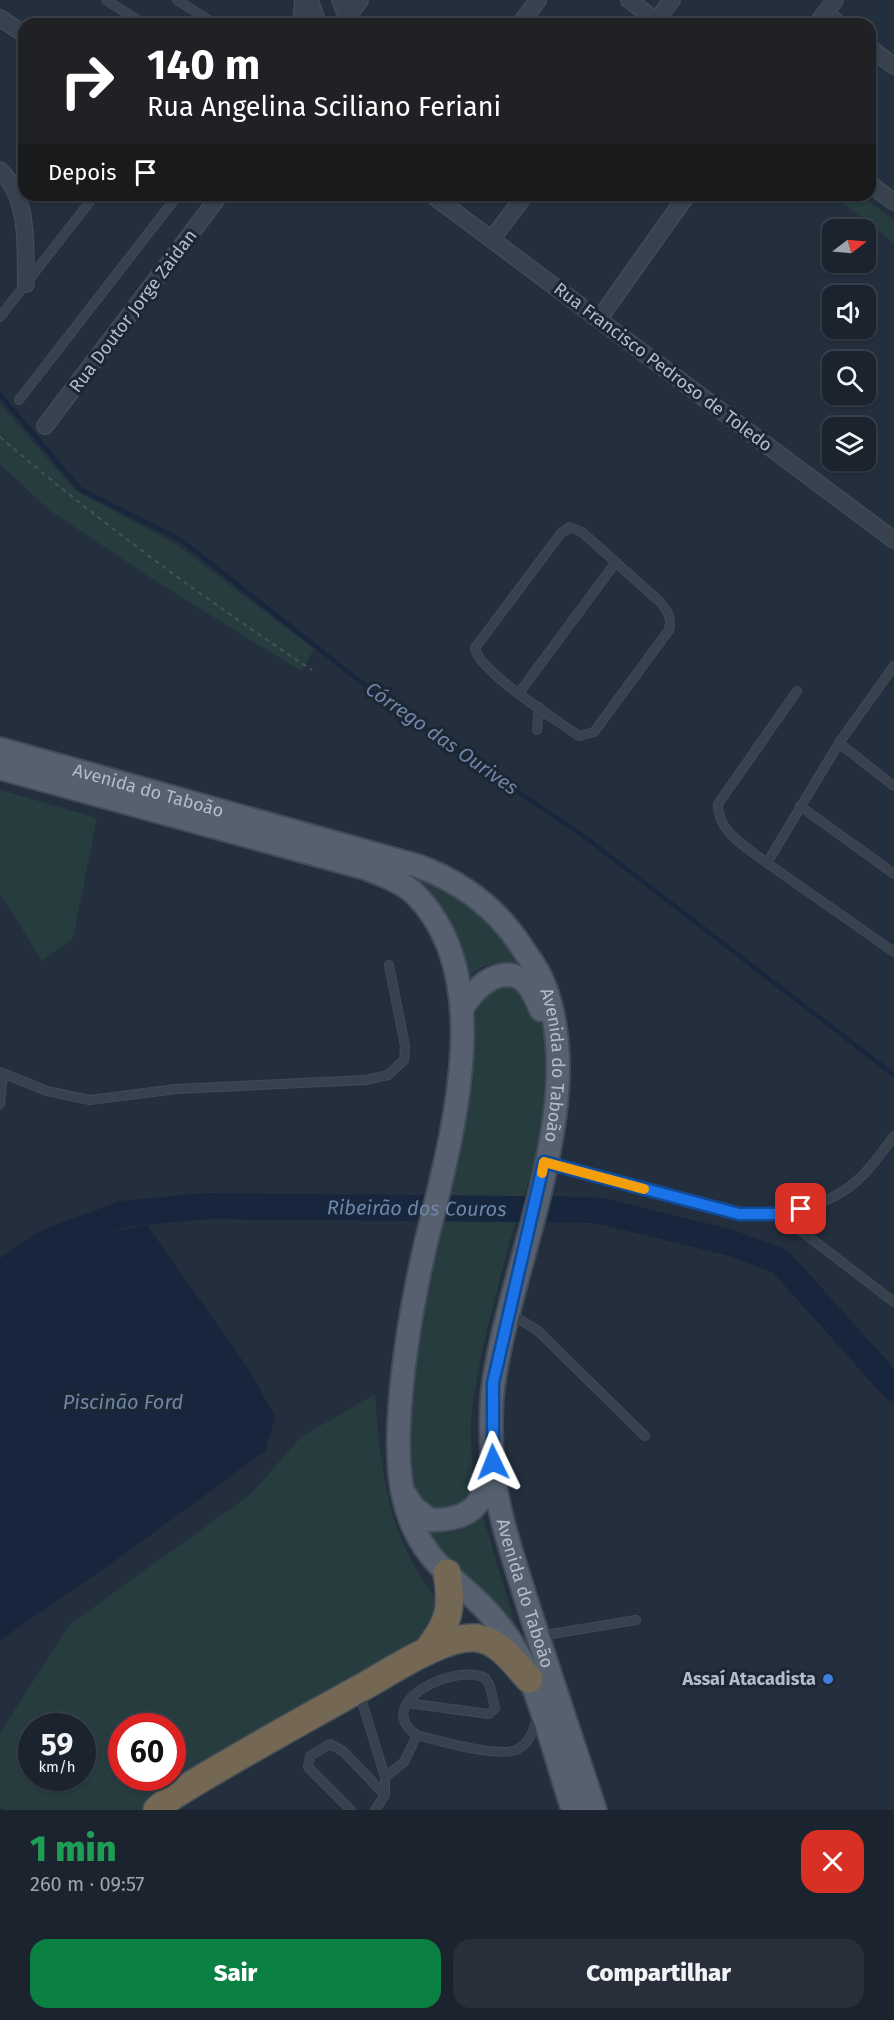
<!DOCTYPE html>
<html lang="pt">
<meta charset="utf-8">
<style>
:root{--surface:#1b232e;--page:#282f3a;--text:#f1f3f6;--muted:#a0a4aa;--line:#39404a;--accent:#0b8043}
body{margin:0;font-family:"Fira Sans",sans-serif;background:var(--page);color:var(--text);height:100vh;display:flex;flex-direction:column;font-size:22px;white-space:nowrap}
*{box-sizing:border-box;margin:0}
p{font-size:20px;color:var(--muted)}
.icon{flex:none;width:33px;height:33px;fill:none;stroke:currentColor;stroke-width:2;stroke-linecap:round;stroke-linejoin:round}
.map{position:relative;height:1810px;overflow:hidden}
.details{display:flex;flex-direction:column;background:var(--surface);flex:1}
.details>*{flex:none}
.banner{position:absolute;left:18px;top:18px;width:858px;height:183px;border-radius:18px;box-shadow:0 2px 4px #0004,0 0 0 2px var(--line);background:#202124;color:#fff;overflow:hidden}
.needle{width:39px;rotate:74deg}
.buttons{position:absolute;left:822px;top:219px;display:grid;gap:12px}
.buttons a{display:grid;place-items:center;width:54px;height:54px;border-radius:12px;background:var(--surface);box-shadow:0 2px 4px #0004,0 0 0 2px var(--line);font-size:30px}
.speed{position:absolute;left:18px;top:1713px;display:flex;gap:12px;font-size:30px;font-weight:700;text-align:center}
.speed>*{display:grid;place-content:center;width:78px;height:78px;border-radius:50%;background:var(--surface);box-shadow:0 2px 4px #0004,0 0 0 2px var(--line);line-height:1}
.speed small{font-size:15px;font-weight:400}
.speed .limit{border:9px solid #d22;background:#fff;color:#111}
.pin{position:absolute;display:grid;place-items:center;width:51px;height:51px;color:#fff;margin:-26px;border-radius:12px;box-shadow:0 3px 9px #0006}
.me{position:absolute;width:66px;margin:-33px;rotate:358deg;stroke-linejoin:round;filter:drop-shadow(0 0 4px #0008)}
.turn{display:flex;align-items:center;gap:21px;height:126px;padding:0 30px;font-size:27px}
.turn .icon{width:78px;height:78px;stroke-width:2.5}
.turn b{display:block;font-size:42px;line-height:51px}
.then{display:flex;align-items:center;height:57px;padding:0 30px;background:#0003;gap:12px;font-size:22px}
.round{display:grid;place-items:center;flex:none;width:63px;height:63px;border-radius:18px;background:var(--page)}
.summary{display:flex;align-items:center;justify-content:space-between;height:102px;padding:0 30px}
h1{font-size:36px;font-weight:800;line-height:45px;color:#1e9e55}
.action{display:flex;gap:12px;margin-top:auto;padding:12px 30px}
.action a{flex:1;height:69px;border-radius:18px;background:var(--accent);color:#fff;font-size:24px;font-weight:800;line-height:69px;text-align:center}
.action a+a{background:var(--page);color:var(--text)}
.map>svg:first-child{display:block}
</style>
<div class="map">
<svg width="894" height="1810" viewBox="0 0 894 1810">
<rect width="100%" height="100%" fill="#242f3e"/>
<g fill="#263c3f" fill-rule="evenodd">
<path d="M833,195H860L894,220V243Z"/>
<path d="M0,404L76,491L176,544L314,649L301,671L160,584L49,510L0,464Z"/>
<path d="M0,790L97,818L73,938L42,961L0,893Z"/>
<path d="M392,865L407,868L491,917L525,970C501,955 481,964 462,982Z"/>
<path d="M513,984C533,1009 547,1023 549,1055C555,1127 519,1199 503,1267C490,1318 475,1371 471,1423C470,1446 474,1468 472,1491L468,1501L437,1513L415,1495L410,1478L408,1443L416,1346L464,1129L472,1077L476,1004L485,990Z"/>
<path d="M375,1394C381,1473 388,1544 443,1606L425,1639L154,1793L144,1810H3L0,1805V1733L69,1625L251,1494L301,1437ZM32,1726H82V1778H32ZM122,1726H172V1778H122Z"/>
<path d="M482,1513L522,1647L417,1523C442,1538 463,1536 482,1513Z"/>
</g>
<path fill="#17263c" d="M147,1225L250,1371L275,1417L265,1451L122,1556L0,1640V1285L36,1261L97,1235Z"/>
<g fill="none" stroke-linecap="round" stroke-linejoin="round">
<path stroke="#17263c" stroke-width="4.5" d="M0,395L80,489L181,540L385,701L589,840L894,1075"/>
<path stroke="#17263c" stroke-width="26" id="s1" d="M0,1274L43,1244L122,1214L205,1206L596,1210L728,1242L780,1261L894,1388"/>
<defs>
<g id="lane">
<path d="M106,0L144,24"/>
<path d="M177,0L215,24"/>
<path d="M0,317L95,195"/>
<path d="M19,400L178,195"/>
<path d="M570,527L582,532L660,602C668,612 672,618 669,630L594,732L579,736C558,721 478,671 475,648L561,533Z"/>
<path d="M894,666L839,743L767,863L894,952"/>
<path d="M519,693L616,562"/>
<path d="M537,730L539,707"/>
<path d="M839,743L894,786"/>
<path d="M800,806L894,874"/>
<path d="M767,863C747,847 717,832 718,804L797,691"/>
<path d="M0,1072L47,1091L90,1100L176,1089L366,1080L388,1075L404,1060L405,1046L389,965"/>
<path d="M0,1104L3,1074"/>
<path d="M549,1164C586,1173 623,1183 660,1193C726,1211 781,1231 845,1190C865,1177 880,1155 894,1136"/>
<path d="M779,1214L894,1302"/>
<path d="M512,1315L537,1330L645,1436"/>
<path d="M539,1636L636,1620"/>
<path d="M359,1692L385,1777V1795L375,1810"/>
<path d="M407,1703L489,1714L495,1708L490,1686L485,1678C454,1662 371,1704 417,1735C437,1740 500,1759 518,1749C530,1742 534,1730 537,1718"/>
<path d="M385,1777L404,1762L417,1735"/>
<path d="M351,1810L308,1767L310,1756L330,1744L343,1751L385,1795"/>
</g>
<g id="street">
<path d="M310,0L318,24"/>
<path d="M340,0L347,18"/>
<path d="M629,0L660,24"/>
<path d="M825,13L839,24"/>
<path d="M0,18L24,34"/>
<path d="M301,24L303,0"/>
<path d="M343,24L360,0"/>
<path d="M520,24L538,0"/>
<path d="M653,24L672,0"/>
<path d="M817,24L835,0"/>
<path d="M870,48L894,66"/>
<path d="M0,170C30,200 25,244 26,284"/>
<path d="M870,184L894,202"/>
<path d="M432,195L894,540"/>
<path d="M492,239L525,195"/>
<path d="M599,319L687,195"/>
<path d="M45,426L220,195"/>
</g>
<g id="primary">
<path id="s2" d="M0,749L418,866C461,882 496,907 521,946C529,958 538,969 543,982C591,1098 511,1262 494,1381C490,1406 491,1433 492,1458C495,1505 512,1554 526,1599C548,1669 572,1740 595,1810"/>
<path d="M0,768L368,869C384,876 401,881 414,893C501,978 449,1146 425,1247C412,1304 402,1364 399,1423C397,1470 400,1517 431,1556C443,1571 458,1583 472,1596C491,1613 508,1635 520,1657C542,1700 557,1763 573,1810"/>
<path d="M462,1009C472,991 496,966 520,978C531,984 536,999 541,1010"/>
<path d="M406,1496L413,1507L430,1520C469,1521 484,1506 491,1468"/>
</g>
<g id="highway">
<path d="M427,1651C449,1623 453,1609 447,1573"/>
<path d="M157,1810L171,1797C232,1759 294,1725 357,1690C386,1675 444,1634 477,1638C500,1641 514,1663 529,1679"/>
</g>
</defs>
<use href="#lane" stroke="#414a57" stroke-width="10"/>
<use href="#street" stroke="#414a57" stroke-width="18"/>
<use href="#primary" stroke="#414a57" stroke-width="26"/>
<use href="#highway" stroke="#434c59" stroke-width="30"/>
<path stroke="#3f5557" stroke-width="2" stroke-dasharray="4.5 4.5" stroke-linecap="butt" d="M0,437C98,521 204,599 312,670"/>
<use href="#lane" stroke="#38414e" stroke-width="8"/>
<use href="#street" stroke="#38414e" stroke-width="15"/>
<use href="#primary" stroke="#56606e" stroke-width="22"/>
<use href="#highway" stroke="#746855" stroke-width="27"/>
</g>
<g fill="none" stroke-linecap="round" stroke-linejoin="round">
<defs>
<path id="route" d="M493,1462V1383L544,1162L739,1214H779L801,1209"/>
</defs>
<use href="#route" stroke="#114b97" stroke-width="15"/>
<use href="#route" stroke="#1a73e8" stroke-width="10"/>
<path stroke="#f59e0b" stroke-width="10" d="M542,1173L544,1162L644,1189"/>
</g>
<circle fill="#3f7fe0" stroke="#1d2633" stroke-width="2" cx="828" cy="1679" r="6"/>
<g text-anchor="middle" stroke-width="6" stroke-linejoin="round" paint-order="stroke">
<g font-size="18" fill="#b4bcc9" stroke="#1d2633">
<text transform="translate(133 311) rotate(-53)" y="6">Rua Doutor Jorge Zaidan</text>
<text transform="translate(663 367) rotate(37)" y="6">Rua Francisco Pedroso de Toledo</text>
<text dy="6" stroke="none"><textPath href="#s2" startOffset="154">Avenida do Taboão</textPath></text>
<text dy="6" stroke="none"><textPath href="#s2" startOffset="694">Avenida do Taboão</textPath></text>
<text dy="6" stroke="none"><textPath href="#s2" startOffset="1234">Avenida do Taboão</textPath></text>
</g>
<g font-size="18" font-weight="bold" fill="#b4bcc9" stroke="#1d2633" text-anchor="end">
<text x="816" y="1685">Assaí Atacadista</text>
</g>
<g font-size="20" font-style="italic" fill="#6d86a8" stroke="#1d2633">
<text transform="translate(442 738) rotate(35)" y="7">Córrego das Ourives</text>
<text dy="7" stroke="none"><textPath href="#s1" startOffset="432">Ribeirão dos Couros</textPath></text>
<text x="123" y="1409">Piscinão Ford</text>
</g>
</g>
</svg>
<div class="buttons">
<a><svg class="needle" viewBox="-14 -14 28 28"><path d="M0-13l5 13h-10z" fill="#e53935"/><path d="M0 13l5-13h-10z" fill="#a0a4aa"/></svg></a>
<a><svg class="icon" aria-label="sound" viewBox="0 0 24 24"><path d="M4 9h4l5-4v14l-5-4H4zM17 9q2 3 0 6"/></svg></a>
<a><svg class="icon" aria-label="search" viewBox="0 0 24 24"><circle cx="10" cy="10" r="6"/><path d="M15 15l6 6"/></svg></a>
<a><svg class="icon" aria-label="layers" viewBox="0 0 24 24"><path d="M12 4l9 5-9 5-9-5zM3 14l9 5 9-5"/></svg></a>
</div>
<div class="speed"><div>59<small>km/h</small></div><div class="limit">60</div></div>
<div class="pin" style="left:801px;top:1209px;background:#d93025"><svg class="icon" aria-label="arrive" viewBox="0 0 24 24"><path d="M6 21V4h12l-3 4 3 4H6"/></svg></div>
<svg class="me" style="left:493px;top:1462px" viewBox="-20 -20 40 40"><path d="M0-17L14 15 0 8-14 15z" fill="#1a73e8" stroke="#fff" stroke-width="4"/></svg>
<div class="banner">
<div class="turn"><svg class="icon" aria-label="right" viewBox="0 0 24 24"><path d="M7 20v-9h11M14 6l5 5-5 5"/></svg><div><b>140 m</b>Rua Angelina Sciliano Feriani</div></div>
<div class="then">Depois<svg class="icon" aria-label="arrive" viewBox="0 0 24 24"><path d="M6 21V4h12l-3 4 3 4H6"/></svg></div>
</div>
</div>
<section class="details">
<div class="summary"><div><h1>1 min</h1><p>260 m · 09:57</p></div><a class="round" style="background:#d93025;color:#fff"><svg class="icon" aria-label="close" viewBox="0 0 24 24"><path d="M6 6l12 12M18 6L6 18"/></svg></a></div>
<div class="action"><a>Sair</a><a>Compartilhar</a></div>
</section>
